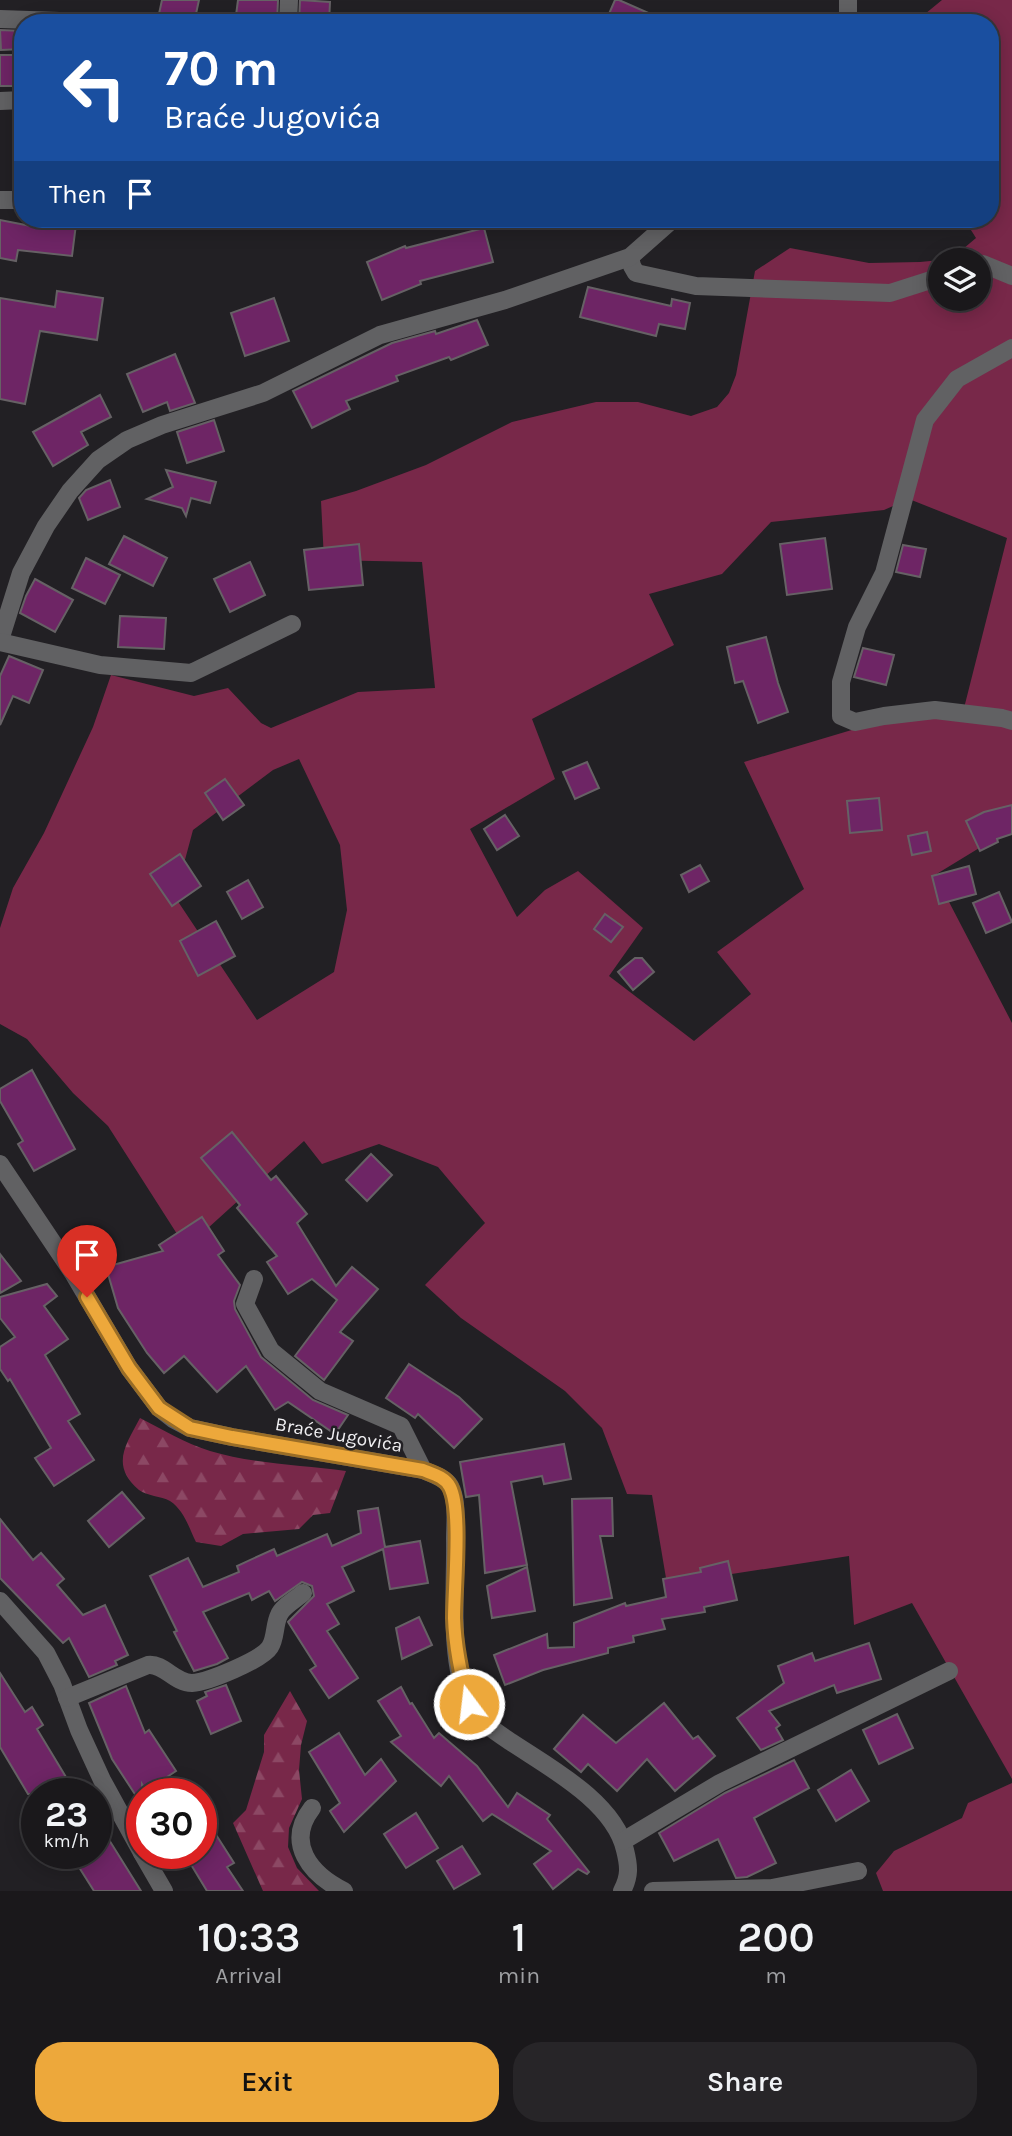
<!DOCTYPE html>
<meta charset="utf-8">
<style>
:root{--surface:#1a181b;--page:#272528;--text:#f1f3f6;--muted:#9fa0a3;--line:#38373a;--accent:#eda83b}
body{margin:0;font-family:Karla,sans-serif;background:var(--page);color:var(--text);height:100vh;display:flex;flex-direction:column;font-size:26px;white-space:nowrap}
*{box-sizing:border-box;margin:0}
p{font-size:23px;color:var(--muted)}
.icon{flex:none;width:38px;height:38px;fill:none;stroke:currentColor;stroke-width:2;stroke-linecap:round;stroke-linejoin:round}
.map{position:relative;height:1891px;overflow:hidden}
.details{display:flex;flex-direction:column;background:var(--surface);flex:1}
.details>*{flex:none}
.hud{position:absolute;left:14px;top:14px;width:985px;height:214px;border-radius:28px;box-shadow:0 4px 18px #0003,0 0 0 2px var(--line);background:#1a4fa0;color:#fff;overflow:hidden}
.tools{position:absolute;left:928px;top:248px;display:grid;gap:14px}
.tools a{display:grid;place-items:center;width:63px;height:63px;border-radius:50%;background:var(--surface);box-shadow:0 4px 18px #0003,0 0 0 2px var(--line);font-size:35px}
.speed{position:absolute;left:21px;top:1778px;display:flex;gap:14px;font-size:35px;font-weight:700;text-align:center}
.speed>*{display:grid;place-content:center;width:91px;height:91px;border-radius:50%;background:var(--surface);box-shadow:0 4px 18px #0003,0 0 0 2px var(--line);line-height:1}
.speed small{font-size:18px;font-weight:400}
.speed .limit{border:10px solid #d22;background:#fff;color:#111}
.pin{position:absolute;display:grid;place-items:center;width:60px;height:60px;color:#fff;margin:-72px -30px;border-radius:50% 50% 50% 0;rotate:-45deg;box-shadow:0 0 7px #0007}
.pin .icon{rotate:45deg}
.me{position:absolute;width:77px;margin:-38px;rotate:345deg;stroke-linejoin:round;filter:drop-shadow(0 0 5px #0008)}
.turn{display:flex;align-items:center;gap:24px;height:147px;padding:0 35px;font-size:32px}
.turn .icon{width:91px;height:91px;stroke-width:2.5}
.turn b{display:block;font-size:49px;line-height:60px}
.then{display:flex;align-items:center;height:66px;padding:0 35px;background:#0003;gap:14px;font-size:26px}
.eta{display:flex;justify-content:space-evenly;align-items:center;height:119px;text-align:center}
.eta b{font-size:42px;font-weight:600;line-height:49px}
.primary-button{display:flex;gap:14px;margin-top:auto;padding:14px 35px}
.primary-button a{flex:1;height:80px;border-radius:28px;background:var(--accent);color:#111;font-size:28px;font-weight:600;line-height:80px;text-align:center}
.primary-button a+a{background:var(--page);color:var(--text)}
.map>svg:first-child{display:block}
</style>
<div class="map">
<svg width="1012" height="1891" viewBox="0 0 1012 1891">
<defs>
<pattern id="forest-firs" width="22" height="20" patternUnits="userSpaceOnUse" patternTransform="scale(1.75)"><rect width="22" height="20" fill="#782849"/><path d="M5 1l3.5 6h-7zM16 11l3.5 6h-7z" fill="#8c4864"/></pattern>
</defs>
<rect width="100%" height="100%" fill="#222024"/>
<g fill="#782849" fill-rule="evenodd">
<path d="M942,0H1012V828L935,875L1012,1023V1779L912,1603L854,1625L849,1556L667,1584L652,1495L627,1494L602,1428L565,1391L461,1318L425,1285L485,1223L438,1167L379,1144L322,1164L304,1141L186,1248L108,1126L73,1093L27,1039L0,1024V928L13,888L44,833L93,727L111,675L194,696L228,688L261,723L271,728L358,692L435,688L422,562L324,560L321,501L356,491L426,465L512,422L596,402H638L691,416L717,407L729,393L736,375L755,271L790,248L869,263L920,262L951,259L976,238L964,219H990V23H914ZM940,261H978V299H940ZM909,499L1007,538L963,712L855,729L744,762L804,889L717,952L751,994L694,1041L609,976L643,928L578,871L545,890L517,917L470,829L555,779L532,719L674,645L649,594L722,574L771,522L884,510ZM299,759L340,845L347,910L334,972L257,1020L175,897L193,830L273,770Z"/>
<path d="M1012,1783V1891H883L876,1873L894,1851L962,1818L968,1803Z"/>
</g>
<g fill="url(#forest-firs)">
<path d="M140,1418C163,1430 185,1443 210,1451C253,1464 301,1465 346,1471L330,1513L313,1515L299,1529L243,1534L221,1546L196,1542C189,1528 184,1510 170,1501C161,1496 147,1496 139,1490C110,1465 126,1445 140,1418Z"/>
<path d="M290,1691L307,1721L301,1745L299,1770L302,1799L289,1828L288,1847L297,1868L319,1891H263L233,1823L246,1810L264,1752V1735Z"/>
</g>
<g fill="#6e2565" stroke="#666165" stroke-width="2">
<path d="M162,0H199L194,23H157Z"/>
<path d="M238,0H278L277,23H235Z"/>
<path d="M300,0L330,2L329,23H299Z"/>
<path d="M615,0H619L671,23H605Z"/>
<path d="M0,30L23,31V49L1,50Z"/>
<path d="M0,55H17L18,86H0Z"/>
<path d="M37,219L76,224L72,256L18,250L16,261L0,258V220L36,227Z"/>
<path d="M484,228L493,262L420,281L421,284L382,300L367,262L405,246L406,248Z"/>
<path d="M588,287L671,306L672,299L690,303L685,329L659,324L656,336L580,317Z"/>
<path d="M57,291L103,298L97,340L40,331L25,404L0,399V298L55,307Z"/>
<path d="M274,298L289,341L245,356L231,313Z"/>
<path d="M477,320L488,345L451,360L449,357L396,376L398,381L346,401L350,409L312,428L293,391L392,343L435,331L436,334Z"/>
<path d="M175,354L195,403L170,411L167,402L143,412L127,374Z"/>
<path d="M100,395L111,417L81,432L88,445L53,466L33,432Z"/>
<path d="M214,420L224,451L187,463L177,432Z"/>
<path d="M166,470L216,482L210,503L191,498L186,516L182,508L147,499L173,487Z"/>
<path d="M110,480L120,507L88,520L79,498L86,490Z"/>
<path d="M124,536L167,558L153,586L109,564Z"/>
<path d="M825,538L832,589L787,595L780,544Z"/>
<path d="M359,544L363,585L309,590L304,550Z"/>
<path d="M903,545L926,549L920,577L896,572Z"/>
<path d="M86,558L120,575L105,604L72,588Z"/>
<path d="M250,562L265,595L230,612L214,579Z"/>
<path d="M35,579L73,600L55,632L20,613L26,596Z"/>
<path d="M120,616L166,618L164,649L118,647Z"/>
<path d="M766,637L778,683L788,712L758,723L743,681L735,683L727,647Z"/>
<path d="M863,648L894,655L886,685L854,677Z"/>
<path d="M9,656L43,670L29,703L13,696L0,725V676Z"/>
<path d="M587,762L599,788L575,799L563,772Z"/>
<path d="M225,779L244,805L223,820L205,793Z"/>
<path d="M879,798L882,830L850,833L847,801Z"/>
<path d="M1012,805V834L997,839L998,842L980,851L966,821L984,812Z"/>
<path d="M505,815L519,836L497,850L484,829Z"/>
<path d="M927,832L931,851L912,855L908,836Z"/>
<path d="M180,854L201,886L172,906L150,874Z"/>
<path d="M700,865L709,881L689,892L681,875Z"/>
<path d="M969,866L976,894L939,904L932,876Z"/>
<path d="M248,880L263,907L242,919L227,892Z"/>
<path d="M999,892L1012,922L986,933L973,903Z"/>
<path d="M605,914L623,927L611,942L594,929Z"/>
<path d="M216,921L235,956L198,976L180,941Z"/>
<path d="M635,958H642L654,972L633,990L618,972Z"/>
<path d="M32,1070L75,1149L34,1171L18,1144L23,1141L0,1101V1089Z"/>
<path d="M232,1132L271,1180L276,1176L307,1214L297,1223L336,1286L352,1267L378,1289L340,1332L353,1341L324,1380L295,1356L337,1300L312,1279L288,1294L267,1262L277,1256L237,1208L240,1205L201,1158Z"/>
<path d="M371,1154L392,1175L367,1201L346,1180Z"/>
<path d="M202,1217L224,1251L218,1255L240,1285L234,1301L235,1309L261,1357L313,1400L348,1415L335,1434L288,1402L275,1410L246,1366L217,1392L184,1356L164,1373L147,1353L118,1308L106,1267L163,1251L159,1245Z"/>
<path d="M0,1254L21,1281L0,1293Z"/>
<path d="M47,1284L57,1296L44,1306L68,1339L45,1355L80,1414L68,1421L94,1460L54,1486L35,1458L51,1448L10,1379L8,1381L0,1369V1347L15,1337L0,1318V1297Z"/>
<path d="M409,1364L459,1397L482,1419L454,1448L418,1414L415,1418L386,1398Z"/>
<path d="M564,1444L571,1479L544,1484L542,1476L511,1482L527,1565L485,1573L479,1495L466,1497L460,1462Z"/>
<path d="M122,1492L144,1518L109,1547L88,1521Z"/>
<path d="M612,1498L613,1536H600L612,1598L574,1605L572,1499Z"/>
<path d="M378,1508L385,1547L420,1541L428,1583L390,1589L383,1549L342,1567L354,1591L327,1604L339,1624L327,1631L358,1678L329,1698L310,1670L316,1666L288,1622L314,1596L312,1586L302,1582L275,1601L269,1591L252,1600L249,1593L203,1612L228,1658L217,1664L194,1671L174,1632L177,1631L150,1576L188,1558L203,1587L239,1572L237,1566L274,1549L277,1556L327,1534L332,1546L361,1533L358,1511Z"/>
<path d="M0,1519L33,1560L41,1553L64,1579L57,1585L83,1615L105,1605L128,1655L115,1661L117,1665L89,1677L69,1638L63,1643L0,1578Z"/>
<path d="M728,1561L737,1600L704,1607L705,1612L662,1619L665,1629L633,1636L634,1642L608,1648V1653L543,1670L505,1685L494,1655L547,1634L548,1648L574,1647V1623L625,1603L626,1606L666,1597L663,1579L701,1572L700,1568Z"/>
<path d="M527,1567L535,1611L492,1618L487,1586Z"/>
<path d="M419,1617L432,1645L402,1659L396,1628Z"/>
<path d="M869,1643L881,1679L837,1693L834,1685L769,1711L780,1725L776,1728L783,1740L761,1750L737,1718L784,1683L778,1666L812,1653L815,1661Z"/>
<path d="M0,1673L25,1712L32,1707L43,1725L37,1729L72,1787L60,1794H28L0,1747Z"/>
<path d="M226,1685L241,1721L211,1734L197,1701L207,1696L205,1692Z"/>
<path d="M126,1686L145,1733L149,1730L176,1771L167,1777L177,1794H148L142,1784V1805L112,1759L89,1703Z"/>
<path d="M401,1687L410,1704L412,1703L434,1738L439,1733L477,1766L508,1807L517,1793L550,1815L547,1819L589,1872L587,1874L578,1869L553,1889L534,1864L551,1851L492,1814L483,1821L449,1776L441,1786L391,1742L401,1736L378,1701Z"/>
<path d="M664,1703L693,1739L698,1736L715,1756L675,1791L647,1759L617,1791L588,1764L581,1772L554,1749L583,1715L616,1743Z"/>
<path d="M897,1714L913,1748L879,1764L863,1730Z"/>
<path d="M339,1733L365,1775L381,1759L396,1781L344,1832L330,1811L340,1803L309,1752Z"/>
<path d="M794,1760L809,1788L754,1818L776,1863L747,1877L736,1878L718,1839L674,1861L659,1833L725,1793Z"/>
<path d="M851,1770L869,1801L836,1821L818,1790Z"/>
<path d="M416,1813L438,1848L406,1868L384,1834Z"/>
<path d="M96,1819L141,1891H94L70,1853H96Z"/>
<path d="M213,1830L234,1863L227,1867L243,1891H207L184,1853H201V1837Z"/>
<path d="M462,1846L480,1874L454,1889L437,1861Z"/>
</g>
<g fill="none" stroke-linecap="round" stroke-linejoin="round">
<g stroke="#616163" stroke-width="18">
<path d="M0,19L89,22"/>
<path d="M288,23L289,0"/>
<path d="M844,23L848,16V0"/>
<path d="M0,101L23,100"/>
<path d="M0,200H23"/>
<path d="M630,257L632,266L636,273L696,286L890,293L940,277"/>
<path d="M978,265L983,264L1012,276"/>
<path d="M1012,348L957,379L925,420L884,573L857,627L841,682V716L855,722L884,716L935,710L1002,718L1012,721"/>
<path d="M0,640L21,573L46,526L70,491L98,460L127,440L162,425L263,393L380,335L505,300L630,257L673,219"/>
<path d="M0,642L100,665L191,673L292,624"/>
<path d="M0,1164L73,1273L129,1368L159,1408L173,1419L190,1428L232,1437L423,1470C432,1474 444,1477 450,1486C458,1501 455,1523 455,1539C456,1587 448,1659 469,1703C477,1720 496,1732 511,1742C550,1768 614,1802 625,1850C629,1866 630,1876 622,1891"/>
<path d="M254,1279L245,1304L271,1351L320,1391L401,1426L423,1470"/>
<path d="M0,1601L46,1653L62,1684L79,1730L102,1780L142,1853"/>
<path d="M67,1698L148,1665C164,1663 174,1683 192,1683C208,1682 262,1660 270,1647C276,1638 274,1625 279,1615C282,1607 296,1599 303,1593"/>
<path d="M312,1808C285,1843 310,1874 344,1891"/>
<path d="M623,1841L720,1783L949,1671"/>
<path d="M142,1853L164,1891"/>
<path d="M653,1891L772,1888L858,1871"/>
</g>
</g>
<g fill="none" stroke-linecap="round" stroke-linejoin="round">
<defs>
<path id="route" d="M87,1297L129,1368L159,1408L190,1428L232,1437L423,1470C433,1474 445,1477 450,1487C462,1510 454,1588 454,1618C455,1647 461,1676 469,1704"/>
</defs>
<use href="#route" stroke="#9a6d26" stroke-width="18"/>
<use href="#route" stroke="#eda83b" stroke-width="12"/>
</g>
<g text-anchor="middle" stroke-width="5" stroke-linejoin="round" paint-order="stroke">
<g font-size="19" fill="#f0eff2" stroke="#222024">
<text transform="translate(339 1434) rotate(10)" y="7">Braće Jugovića</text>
</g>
</g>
</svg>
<div class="tools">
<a><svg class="icon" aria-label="layers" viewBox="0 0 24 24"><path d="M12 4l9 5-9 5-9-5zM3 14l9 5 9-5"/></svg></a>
</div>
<div class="speed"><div>23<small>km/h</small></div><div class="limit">30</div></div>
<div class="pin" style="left:87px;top:1297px;background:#d93025"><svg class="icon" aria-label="arrive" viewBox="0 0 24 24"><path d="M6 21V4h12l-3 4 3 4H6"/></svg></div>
<svg class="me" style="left:469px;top:1704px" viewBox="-20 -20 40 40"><circle r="17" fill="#eda83b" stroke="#fff" stroke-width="3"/><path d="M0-11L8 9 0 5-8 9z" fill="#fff"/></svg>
<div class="hud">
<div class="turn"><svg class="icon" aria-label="left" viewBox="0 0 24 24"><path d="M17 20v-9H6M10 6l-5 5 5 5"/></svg><div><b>70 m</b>Braće Jugovića</div></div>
<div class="then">Then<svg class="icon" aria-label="arrive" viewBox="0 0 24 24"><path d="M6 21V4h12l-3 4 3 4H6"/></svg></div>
</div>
</div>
<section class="details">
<div class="eta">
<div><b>10:33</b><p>Arrival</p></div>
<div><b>1</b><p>min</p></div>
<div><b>200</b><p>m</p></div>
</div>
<div class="primary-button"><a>Exit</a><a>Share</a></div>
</section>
